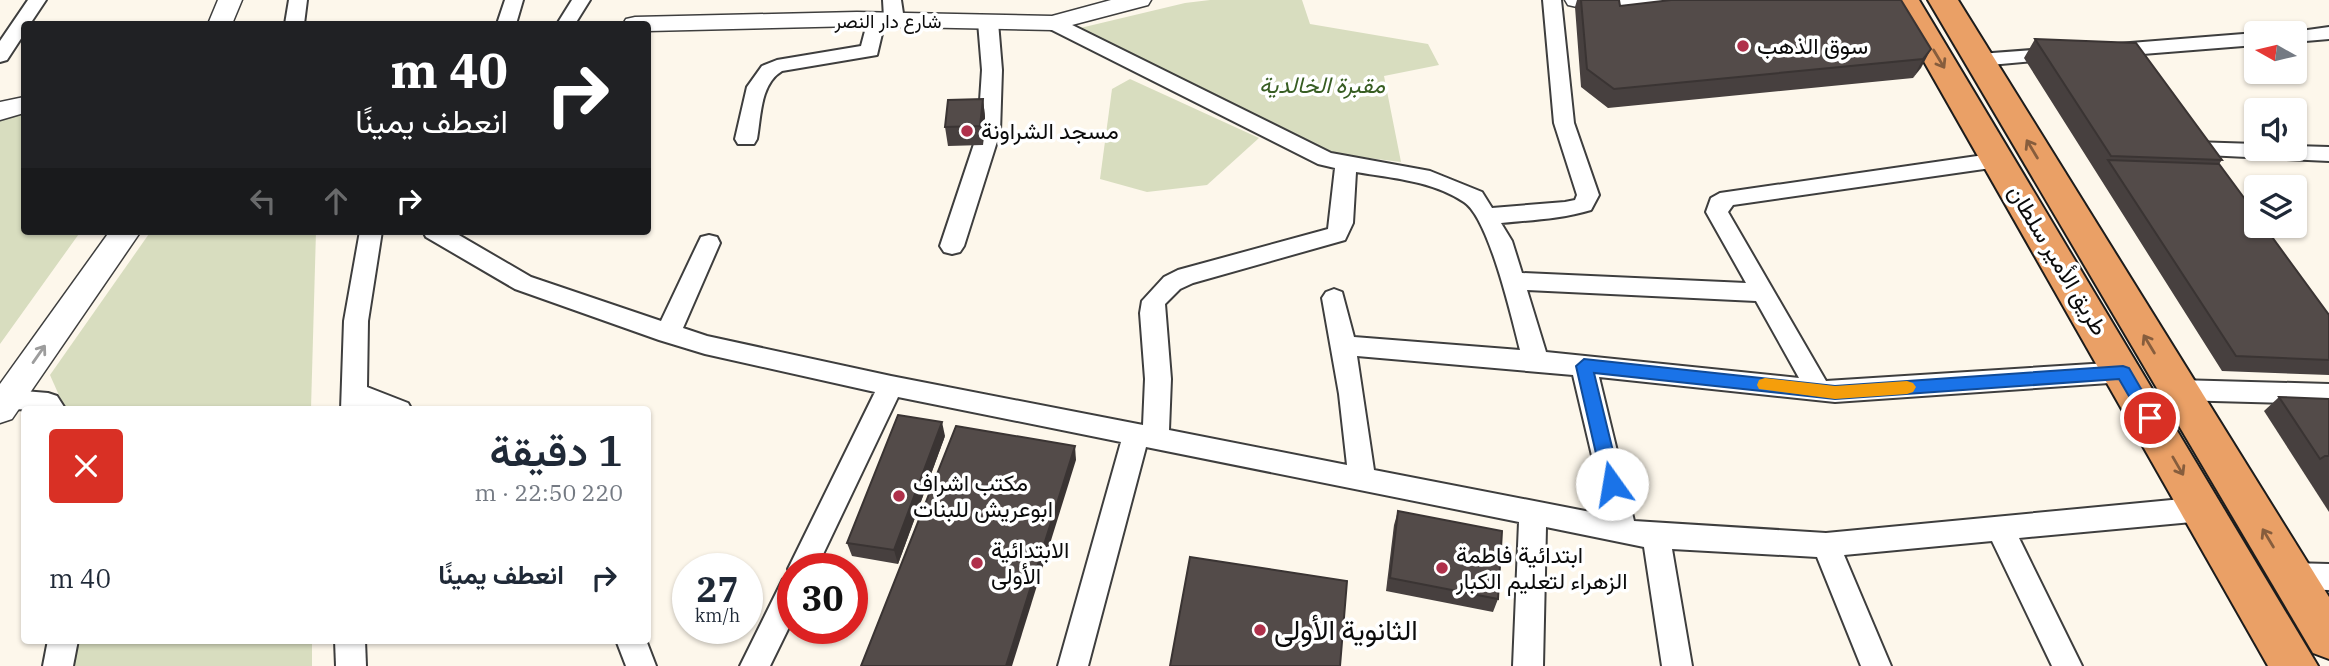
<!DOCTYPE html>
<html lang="ar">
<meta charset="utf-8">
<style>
:root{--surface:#fff;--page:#f6f6f7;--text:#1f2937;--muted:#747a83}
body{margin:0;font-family:"IBM Plex Serif",Vazirmatn,serif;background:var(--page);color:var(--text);direction:rtl;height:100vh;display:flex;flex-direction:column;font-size:26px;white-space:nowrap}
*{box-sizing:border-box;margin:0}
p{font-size:23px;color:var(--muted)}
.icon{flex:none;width:38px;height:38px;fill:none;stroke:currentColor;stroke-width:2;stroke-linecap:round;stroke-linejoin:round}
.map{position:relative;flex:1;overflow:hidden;direction:ltr}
.details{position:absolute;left:21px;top:406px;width:630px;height:238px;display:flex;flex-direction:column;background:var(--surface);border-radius:7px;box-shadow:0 2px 5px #0004;direction:rtl}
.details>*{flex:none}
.banner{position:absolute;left:21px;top:21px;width:630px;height:214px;border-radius:7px;box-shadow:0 2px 5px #0004;direction:rtl;background:#202124;color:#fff;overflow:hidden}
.needle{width:46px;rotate:278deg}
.fabs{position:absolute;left:2244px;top:21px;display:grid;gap:14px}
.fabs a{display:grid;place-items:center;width:63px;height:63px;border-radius:7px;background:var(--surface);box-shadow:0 2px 5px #0004;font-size:35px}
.speed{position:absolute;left:672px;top:553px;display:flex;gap:14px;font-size:35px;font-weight:700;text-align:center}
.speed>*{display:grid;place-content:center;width:91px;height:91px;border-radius:50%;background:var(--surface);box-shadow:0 2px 5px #0004;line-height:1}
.speed small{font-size:18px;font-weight:400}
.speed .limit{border:10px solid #d22;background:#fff;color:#111}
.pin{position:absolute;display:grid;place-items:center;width:60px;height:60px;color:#fff;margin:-30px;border:4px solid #fff;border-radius:50%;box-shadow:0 2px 7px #0007}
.me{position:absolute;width:77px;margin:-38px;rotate:347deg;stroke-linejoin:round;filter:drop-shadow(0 0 5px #0008)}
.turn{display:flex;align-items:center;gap:24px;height:147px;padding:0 28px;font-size:32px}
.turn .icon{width:91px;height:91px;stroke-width:2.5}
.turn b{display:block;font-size:49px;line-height:60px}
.lanes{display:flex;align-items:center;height:66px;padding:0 28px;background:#0003;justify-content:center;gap:35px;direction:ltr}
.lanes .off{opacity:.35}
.round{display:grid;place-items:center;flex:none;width:74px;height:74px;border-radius:7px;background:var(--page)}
.summary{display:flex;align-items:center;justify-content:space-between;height:119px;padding:0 28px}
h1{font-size:42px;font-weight:600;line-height:52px}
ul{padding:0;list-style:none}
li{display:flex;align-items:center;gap:21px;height:105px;padding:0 28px}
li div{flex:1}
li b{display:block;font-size:26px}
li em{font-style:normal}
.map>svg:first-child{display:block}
</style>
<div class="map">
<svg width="2329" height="666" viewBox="0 0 2329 666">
<rect width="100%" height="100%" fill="#fdf7eb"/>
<g fill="#d8ddbf">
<path d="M1210,0H1302L1310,24L1428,44L1439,65L1384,76L1401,162L1328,153L1076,29L1185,3Z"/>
<path d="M1130,79L1259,138L1207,185L1147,192L1100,179L1112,89Z"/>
<path d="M24,114V231H81L0,344V120Z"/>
<path d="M151,231H316L311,409H65L50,375Z"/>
<path d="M74,641H312V666H72Z"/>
</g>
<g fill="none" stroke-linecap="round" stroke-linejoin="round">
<defs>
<g id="minor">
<path d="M28,0H46L30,24H24V34L7,60L0,62V41Z"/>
<path d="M289,0H307L304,24H285Z"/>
<path d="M505,0H523L516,24H497Z"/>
<path d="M572,0H590L575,24H557Z"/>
<path d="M883,0H901L904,20L894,26L885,21L877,55L782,71C760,84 761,117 757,139L754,144H738L735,139L747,87L762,66L777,60L861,46L869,16L876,14L884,18Z"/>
<path d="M1543,0H1561L1574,123L1599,195L1591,210C1561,219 1532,220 1501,223L1512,241L1522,273L1746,283L1706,212L1711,198L1720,193L1998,153L2006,155L2009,160L2006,165L1998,167L1733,205L1728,212L1826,381L2124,362L2133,365L2137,372L2133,379L2124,382L1835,402L1599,377L1634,521L1826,533L2203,497L2213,501L2217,509L2213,517L2203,521L2019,538L2082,666H2052L1992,541L1844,555L1891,666H1861L1817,557L1672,549L1692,666H1662L1644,547L1546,527L1543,666H1513L1519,522L1146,447L1088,666H1058L1121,442L898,397L816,569H793V619L770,666H740L783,579L791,576L788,569L875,392L705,354L659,340L515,289L426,237L423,231H452L531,277L661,321L698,243L701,237L709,235L717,237L720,243L683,328L707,336L891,376L1143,425L1145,379L1140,313L1142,301L1164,277L1178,270L1328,229L1335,168L1318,164L1046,27L1043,23L1046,19H1060L1331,153L1430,171L1482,192L1492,208L1565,202L1575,200L1577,195L1554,123ZM1356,172C1392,178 1433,181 1464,202C1489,218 1512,319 1520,350L1354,337L1342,292L1334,289L1326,292L1322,298L1339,394L1347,465L1169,430L1171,379L1165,304L1180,289L1193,283L1345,240L1353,223ZM1527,290L1756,301L1799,378L1546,352ZM1357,356L1573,375L1606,515L1374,470Z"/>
<path d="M988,16L998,22L1002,70L1000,132L964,246L960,252L952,254L944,252L940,246L978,132L982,70L978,22Z"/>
<path d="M2329,27V39L2294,42V33H2286Z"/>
<path d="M2256,33V45L2105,57L2098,55L2095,51L2098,47L2105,45Z"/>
<path d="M2059,48L2066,50L2069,54L2066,58L1979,66L1972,64L1969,60L1972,56L1979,54Z"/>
<path d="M2193,142L2256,144V149H2294V146L2329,147V161L2185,154L2182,149L2185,144Z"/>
<path d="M360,231H382L368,321L367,387L408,403L412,410H341L344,321Z"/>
<path d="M2177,380L2329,384V404L2177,400L2168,397L2164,390L2168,383Z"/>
<path d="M0,389L48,393L57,396L66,410L0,409Z"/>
<path d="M2291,563L2329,564V590L2291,589L2281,585L2277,576L2281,567Z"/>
<path d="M48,640H78L73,666H43Z"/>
<path d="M335,640H365L366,666H336Z"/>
<path d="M616,640H646L656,666H626Z"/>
</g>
<g id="tertiary">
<path d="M218,0H242L232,24H208Z"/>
<path d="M1111,0H1151L1148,5L1053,30L857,26L648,31V24H623L626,19L635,17L857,12L1052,16Z"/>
<path d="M1565,0H1662L1679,3L1682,8L1679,13L1670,15L1577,7L1568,5Z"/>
<path d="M24,97V113L0,120V102Z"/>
<path d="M110,231H141L12,419L0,423V384Z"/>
</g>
<g id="trunk">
<path d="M1889,0H1919L2318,666H2268Z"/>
<path d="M1928,0H1958L2329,597V659L2313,653Z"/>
</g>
</defs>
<use href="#minor" stroke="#3e3e3e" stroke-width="4"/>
<use href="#tertiary" stroke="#3e3e3e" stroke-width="3"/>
<use href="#trunk" stroke="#1c1c1c" stroke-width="4"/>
<use href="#minor" fill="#fff" fill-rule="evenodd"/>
<use href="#tertiary" fill="#fff" fill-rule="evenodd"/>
<use href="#trunk" fill="#eaa066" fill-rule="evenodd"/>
</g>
<g fill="#47403f">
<path d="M1577,0H1619L1620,6L1931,49L1913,78L1608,108L1581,87L1575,7Z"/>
<path d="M2035,39L2222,160L2219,164L2329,315V375L2222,371L2024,58Z"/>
<path d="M983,99L985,117L983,145L948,146L945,127Z"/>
<path d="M2279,397L2329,399V512L2264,411Z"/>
<path d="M945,436L898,564L852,556L847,543Z"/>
<path d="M1398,511L1498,599L1493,612L1386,591L1394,525Z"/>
</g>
<g fill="#3a3433">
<path d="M1931,49L1921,68L1913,78L1923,59Z"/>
<path d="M983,99L985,117L983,145L980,126Z"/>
<path d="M942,422L945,436L898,564L894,550Z"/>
<path d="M1075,446L1076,460L1012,666H1006Z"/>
</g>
<g fill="#534b49" stroke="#3a3433" stroke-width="2">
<path d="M1581,0H1619L1620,6L1671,0H1901L1931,49L1923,59L1614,89L1587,69Z"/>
<path d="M2035,39L2136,43L2222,160L2111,156Z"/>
<path d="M983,99L980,126L945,127L948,100Z"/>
<path d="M2108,160L2219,164L2256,214V226H2264L2329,315V360L2236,356Z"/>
<path d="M2279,397L2329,399V456H2325L2320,459Z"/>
<path d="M898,415L942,422L894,550L847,543Z"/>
<path d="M956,426L1075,446L1006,666H861Z"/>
<path d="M1398,511L1502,531L1498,599L1390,578Z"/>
<path d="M1190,557L1347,581L1340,666H1170Z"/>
</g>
<defs><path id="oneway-shaft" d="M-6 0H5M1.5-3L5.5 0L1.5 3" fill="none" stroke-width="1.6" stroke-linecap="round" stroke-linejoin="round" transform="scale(1.75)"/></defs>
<g stroke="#865d3d">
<use href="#oneway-shaft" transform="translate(1939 59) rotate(59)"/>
<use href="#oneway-shaft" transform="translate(2032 149) rotate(-121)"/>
<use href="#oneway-shaft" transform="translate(2149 344) rotate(-121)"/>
<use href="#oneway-shaft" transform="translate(2178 466) rotate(60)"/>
<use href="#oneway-shaft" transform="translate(2268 538) rotate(-121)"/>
</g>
<use stroke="#9d9d9d" href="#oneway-shaft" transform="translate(39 354) rotate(-55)"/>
<path fill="#1a73e8" stroke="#114b97" stroke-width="2" d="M1584,359L1835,386L2123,366L2129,368L2158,418L2156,422H2144L2119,379L1835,399L1594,373L1621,484L1618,489L1612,491L1606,489L1603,484L1576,366Z"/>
<path fill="#f59e0b" d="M1765,378L1835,386L1907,381L1913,383L1916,387L1913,392L1907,394L1835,399L1759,389L1757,385L1759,380Z"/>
<g fill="#af304a" stroke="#fff" stroke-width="2.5">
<circle cx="1743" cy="46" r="7"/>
<circle cx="967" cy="131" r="7"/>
<circle cx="899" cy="496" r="7"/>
<circle cx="977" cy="563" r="7"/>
<circle cx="1442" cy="568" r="7"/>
<circle cx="1260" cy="630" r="7"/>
</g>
<g text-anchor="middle" stroke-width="7" stroke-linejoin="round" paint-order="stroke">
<g font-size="19" fill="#0b0b0b" stroke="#fff">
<text x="888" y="28">شارع دار النصر</text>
</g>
<g font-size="23" fill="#0b0b0b" stroke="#fff" text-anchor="start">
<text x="1757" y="54">سوق الذهب</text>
<text x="981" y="139">مسجد الشراونة</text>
<text x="913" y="491">مكتب اشراف<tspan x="913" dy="26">ابوعريش للبنات</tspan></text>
<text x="991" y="558">الابتدائية<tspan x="991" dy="26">الأولى</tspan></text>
<text x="1456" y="563">ابتدائية فاطمة<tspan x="1456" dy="26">الزهراء لتعليم الكبار</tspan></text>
</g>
<g font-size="23" font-style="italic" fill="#375d22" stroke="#fff">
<text x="1322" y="93">مقبرة الخالدية</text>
</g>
<g font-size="23" fill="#0b0b0b" stroke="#fff">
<text transform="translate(2058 260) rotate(59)" y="8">طريق الأمير سلطان</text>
</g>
<g font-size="28" fill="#0b0b0b" stroke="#fff" text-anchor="start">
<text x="1274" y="640">الثانوية الأولى</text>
</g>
</g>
</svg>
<div class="fabs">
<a><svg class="needle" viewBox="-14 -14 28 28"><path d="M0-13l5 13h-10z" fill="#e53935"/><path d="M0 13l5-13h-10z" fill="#747a83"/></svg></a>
<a><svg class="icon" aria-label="sound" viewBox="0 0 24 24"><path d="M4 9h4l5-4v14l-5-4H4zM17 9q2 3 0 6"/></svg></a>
<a><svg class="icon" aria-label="layers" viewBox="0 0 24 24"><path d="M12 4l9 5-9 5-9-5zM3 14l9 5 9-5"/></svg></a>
</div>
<div class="speed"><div>27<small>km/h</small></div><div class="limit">30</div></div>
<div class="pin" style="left:2150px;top:418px;background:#d93025"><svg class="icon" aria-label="arrive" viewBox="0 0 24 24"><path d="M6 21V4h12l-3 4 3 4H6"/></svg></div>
<svg class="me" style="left:1612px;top:484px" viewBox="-20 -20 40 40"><circle r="19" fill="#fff"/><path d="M0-13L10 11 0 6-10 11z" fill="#1a73e8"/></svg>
<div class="banner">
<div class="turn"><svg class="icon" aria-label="right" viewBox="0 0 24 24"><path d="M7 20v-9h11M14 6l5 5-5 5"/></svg><div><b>40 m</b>انعطف يمينًا</div></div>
<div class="lanes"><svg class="icon off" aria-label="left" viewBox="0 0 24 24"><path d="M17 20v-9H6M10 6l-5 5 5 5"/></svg><svg class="icon off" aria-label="ahead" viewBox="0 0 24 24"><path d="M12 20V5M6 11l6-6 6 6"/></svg><svg class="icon" aria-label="right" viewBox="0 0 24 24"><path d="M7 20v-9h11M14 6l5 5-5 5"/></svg></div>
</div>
<section class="details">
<div class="summary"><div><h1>1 دقيقة</h1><p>220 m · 22:50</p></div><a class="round" style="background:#d93025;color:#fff"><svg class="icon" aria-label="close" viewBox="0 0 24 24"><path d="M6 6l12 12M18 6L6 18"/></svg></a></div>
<ul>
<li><svg class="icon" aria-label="right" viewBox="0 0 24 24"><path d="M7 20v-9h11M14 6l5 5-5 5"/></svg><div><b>انعطف يمينًا</b></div><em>40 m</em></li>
</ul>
</section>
</div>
